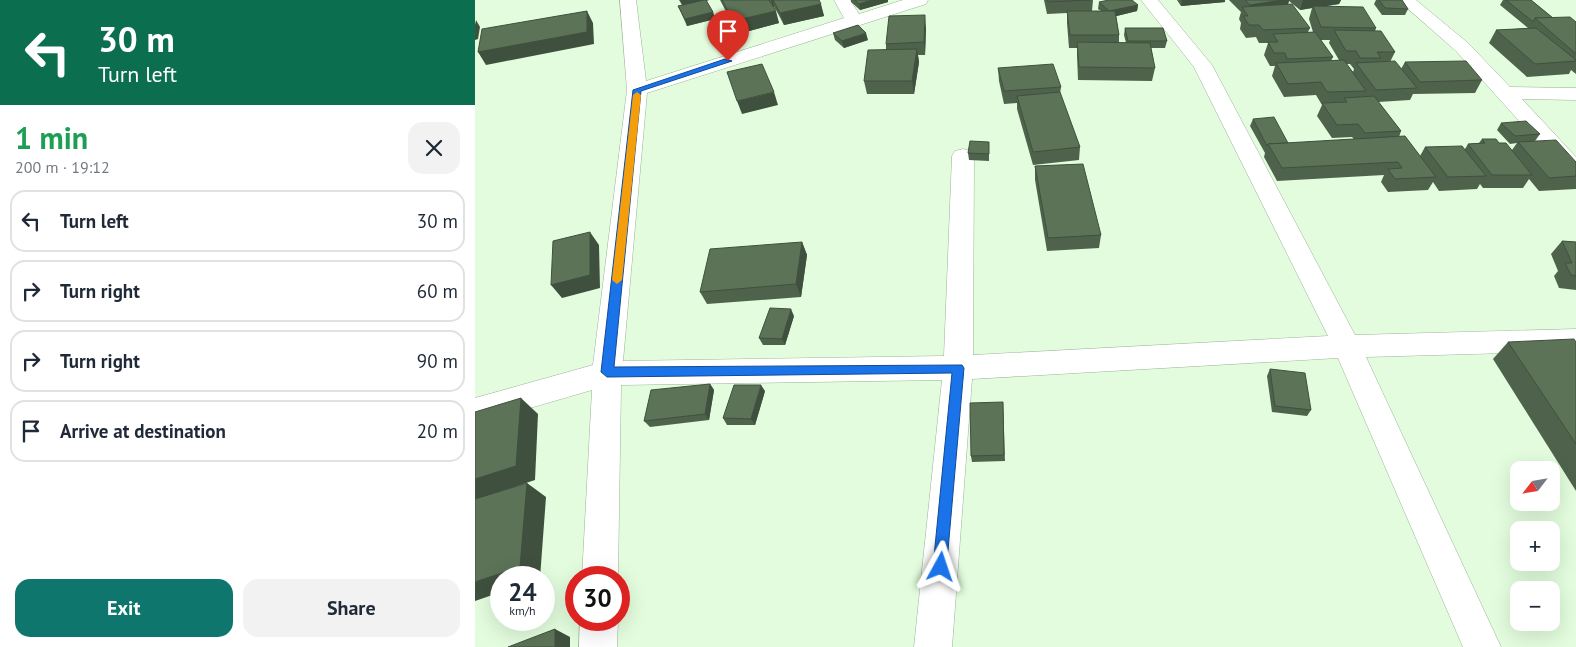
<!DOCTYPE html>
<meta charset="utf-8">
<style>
:root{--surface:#fff;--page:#f2f2f3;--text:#1f2937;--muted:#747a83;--line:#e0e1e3;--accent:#0f766e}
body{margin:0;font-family:"PT Sans",sans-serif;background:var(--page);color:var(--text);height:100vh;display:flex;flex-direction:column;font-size:19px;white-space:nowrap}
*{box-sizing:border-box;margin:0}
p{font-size:16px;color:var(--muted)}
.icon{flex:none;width:28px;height:28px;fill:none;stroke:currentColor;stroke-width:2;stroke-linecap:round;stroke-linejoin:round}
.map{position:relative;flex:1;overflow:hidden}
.sheet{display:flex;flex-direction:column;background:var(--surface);width:475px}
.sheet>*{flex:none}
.top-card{background:#0b6e4f;color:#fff;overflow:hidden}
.needle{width:32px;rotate:239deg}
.controls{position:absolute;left:1035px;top:461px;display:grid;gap:10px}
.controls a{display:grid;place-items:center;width:50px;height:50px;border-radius:10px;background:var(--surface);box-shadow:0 5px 20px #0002;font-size:25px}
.speed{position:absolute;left:15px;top:566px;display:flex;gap:10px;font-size:25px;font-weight:700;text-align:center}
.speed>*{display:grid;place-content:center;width:65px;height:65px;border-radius:50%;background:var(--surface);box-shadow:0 5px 20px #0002;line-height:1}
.speed small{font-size:12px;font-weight:400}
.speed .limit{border:8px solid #d22;background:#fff;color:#111}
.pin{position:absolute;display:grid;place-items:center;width:42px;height:42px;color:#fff;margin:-51px -21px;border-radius:50% 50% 50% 0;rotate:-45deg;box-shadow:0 0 5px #0007}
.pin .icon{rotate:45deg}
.me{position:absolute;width:55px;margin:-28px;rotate:5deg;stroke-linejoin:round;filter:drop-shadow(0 0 4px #0008)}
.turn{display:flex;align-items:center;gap:18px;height:105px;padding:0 15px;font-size:22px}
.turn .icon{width:65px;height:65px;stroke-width:2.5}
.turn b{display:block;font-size:35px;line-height:42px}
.round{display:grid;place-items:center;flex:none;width:52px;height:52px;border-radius:15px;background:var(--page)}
.headline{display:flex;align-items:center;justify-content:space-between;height:85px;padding:0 15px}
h1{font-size:30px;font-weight:700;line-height:38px;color:#1e9e55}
.primary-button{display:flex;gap:10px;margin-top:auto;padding:10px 15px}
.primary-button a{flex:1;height:58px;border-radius:15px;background:var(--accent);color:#fff;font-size:20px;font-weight:700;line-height:58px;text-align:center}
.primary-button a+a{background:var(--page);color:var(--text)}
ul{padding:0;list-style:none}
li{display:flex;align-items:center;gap:15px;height:62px;margin:0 10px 8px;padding:0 5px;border:2px solid var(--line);border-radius:15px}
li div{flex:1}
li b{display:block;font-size:19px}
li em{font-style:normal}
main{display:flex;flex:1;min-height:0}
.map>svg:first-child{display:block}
</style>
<main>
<section class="sheet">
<div class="top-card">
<div class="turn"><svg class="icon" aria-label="left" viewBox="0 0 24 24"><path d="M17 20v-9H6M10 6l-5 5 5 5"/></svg><div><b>30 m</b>Turn left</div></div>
</div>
<div class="headline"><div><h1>1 min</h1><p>200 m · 19:12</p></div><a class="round"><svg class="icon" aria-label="close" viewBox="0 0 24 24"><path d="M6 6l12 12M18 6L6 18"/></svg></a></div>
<ul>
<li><svg class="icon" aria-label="left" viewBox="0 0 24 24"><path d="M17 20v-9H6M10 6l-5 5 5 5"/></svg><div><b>Turn left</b></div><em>30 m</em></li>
<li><svg class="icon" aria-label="right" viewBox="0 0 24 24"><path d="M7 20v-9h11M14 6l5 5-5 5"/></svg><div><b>Turn right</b></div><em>60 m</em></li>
<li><svg class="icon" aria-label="right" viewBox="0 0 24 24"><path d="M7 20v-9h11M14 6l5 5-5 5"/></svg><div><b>Turn right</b></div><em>90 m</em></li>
<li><svg class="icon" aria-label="arrive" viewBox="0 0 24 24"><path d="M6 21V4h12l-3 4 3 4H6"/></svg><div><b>Arrive at destination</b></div><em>20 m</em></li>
</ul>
<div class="primary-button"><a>Exit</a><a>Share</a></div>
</section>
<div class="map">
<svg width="1101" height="647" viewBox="0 0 1101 647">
<rect width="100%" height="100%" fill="#e2fcdd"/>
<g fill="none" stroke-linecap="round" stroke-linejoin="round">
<defs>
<g id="minor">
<path d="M145,0H161L171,81L369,18L359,0H375L384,14L428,0H453L451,4L172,93L148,361L469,356L477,156L480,151L488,149L496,151L499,156L498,355L853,336L719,67L666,0H683L737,65L880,335L1101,329V351L891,357L1026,647H988L863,358L497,379L477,647H439L467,380L146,385L143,578H107L117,390L0,424V398L118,365L152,90Z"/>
<path d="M923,0H941L993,43L1035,87L1101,88V100L1047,99L1101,157V177L1093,175L981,51Z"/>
<path d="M105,620H143L142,647H104Z"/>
</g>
</defs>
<use href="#minor" stroke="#9ab396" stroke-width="1"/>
<use href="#minor" fill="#fff" fill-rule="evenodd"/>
</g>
<g fill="#4f634c" fill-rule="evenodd">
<path d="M204,0H234L231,1L238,12L240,19L212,26L203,6L207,5Z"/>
<path d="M245,0H344L349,16L309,25L301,10L299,7H298L304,23L263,34Z"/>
<path d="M376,0H413V2L385,10L376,2Z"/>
<path d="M569,0H618L617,11H626L623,9L624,2L663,5L662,11L641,16L644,35V43H651L649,35L650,28L692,41L690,48H676L680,68L677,81L603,80L602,55V48H594L592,23V13L572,14Z"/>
<path d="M702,0H750V2L706,6Z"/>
<path d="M754,0H866L864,4L851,6L901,28L900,31L920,52L915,62L926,69L930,62L1007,80L1000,93L938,94L935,100L903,102L926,131L924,137L945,156L950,147L990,149L993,144L1004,143L1007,139L1024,143L1037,150L1042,143L1035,144L1022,130L1026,123L1065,134L1060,141L1101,176V189L1064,191L1054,179L1048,188H1008L1005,184L1002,189L964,191L958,182L953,190L913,192L906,182L909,175L802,181L789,157L790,153L775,126L778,119L813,143L879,139L877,137L857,138L842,116L847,105L841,95L809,97L797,76L800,66H795L789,55L793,43H784L781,37L771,38L765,29L766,23L764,19L766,12ZM814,1L825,10L837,8L834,19L838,32H833L835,28L813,5ZM846,40H855L854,43L864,60L856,61L858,57ZM871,64H875L879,69L878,72Z"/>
<path d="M901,0H927L933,9L930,15H907L899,4Z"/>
<path d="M1028,0H1056L1078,18L1101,22V74L1096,70L1094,74L1052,77L1014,43L1021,30L1055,28H1053L1025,5Z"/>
<path d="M451,28L450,55H443L444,62L439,94H392L389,81L411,49V44Z"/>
<path d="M358,33L393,40L369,48L360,40Z"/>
<path d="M523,68L586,87L585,94L605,147L604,160L558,165L542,109V103L529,104L524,81Z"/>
<path d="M514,142V161L494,160L493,153Z"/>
<path d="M560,166L626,235L624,248L572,251L560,180Z"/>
<path d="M1087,241L1101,242V290L1084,288L1079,276L1083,271L1076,254Z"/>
<path d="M327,242L332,255L326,297L232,304L225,292Z"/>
<path d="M319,316L310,345H288L284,338Z"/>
<path d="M1033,342H1101V491L1018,359Z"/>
<path d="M795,369L836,410L832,416L797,412L792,376Z"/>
<path d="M235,384L239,390L234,420L175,427L169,421Z"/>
<path d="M290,391L280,425H252L248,418Z"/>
<path d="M528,402L530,461L497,462L496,456Z"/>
</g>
<g fill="#40503e">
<path d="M205,0H234L208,6Z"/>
<path d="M296,0H298L299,7H298Z"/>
<path d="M397,0H413V2L385,10L384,4Z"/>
<path d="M707,0H750V2L706,6Z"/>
<path d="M807,0H814L811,11L772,14L775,5Z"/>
<path d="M828,0H866L864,4L839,8L838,6L837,8L825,10Z"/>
<path d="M346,4L349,16L309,25L305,13Z"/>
<path d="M663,5L662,11L634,18L635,11Z"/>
<path d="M112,11L118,23L119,44L11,65L3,52Z"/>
<path d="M301,11L304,23L263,34L258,21Z"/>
<path d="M238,12L240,19L212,26L210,19Z"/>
<path d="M450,15L451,28L450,55L449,42Z"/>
<path d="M1,20L5,27L3,39L0,40V25Z"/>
<path d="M391,33L393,40L369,48L367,41Z"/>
<path d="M442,49L444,62L439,94L437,81Z"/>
<path d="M299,92L303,105L267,114L262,101Z"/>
<path d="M115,232L124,245L125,288L87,298L76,285Z"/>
<path d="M327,242L332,255L326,297L321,284Z"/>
<path d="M316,309L319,316L310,345L307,339Z"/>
<path d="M235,384L239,390L234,420L230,414Z"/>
<path d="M286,385L290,391L280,425L276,419Z"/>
<path d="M46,398L63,414L60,480L0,500V479Z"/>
<path d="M52,483L71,497L65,578H26V592L0,601V582Z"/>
<path d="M80,629L95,637V647H80Z"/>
</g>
<g fill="#5c7358" stroke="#40503e">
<path d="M229,0H231L238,12L210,19L203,6Z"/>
<path d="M247,0H294L301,11L258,21Z"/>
<path d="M298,0H344L346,4L305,13Z"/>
<path d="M380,0H397L384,4Z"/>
<path d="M572,0H615L573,2Z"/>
<path d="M634,0H657L663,5L634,11L624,2Z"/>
<path d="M770,0H807L775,5Z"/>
<path d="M904,0H927L933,9L910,8Z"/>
<path d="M1031,0H1056L1078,18H1060L1059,21H1057Z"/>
<path d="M817,4L835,28L788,30L784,25H774L768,16H773L767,7Z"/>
<path d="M838,6L888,7L901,28L846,27Z"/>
<path d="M112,11V32L3,52L7,29Z"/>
<path d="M592,11H640L644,35H595Z"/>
<path d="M450,15L449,42L411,44L414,16Z"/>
<path d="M1095,17L1101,22V54L1060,18Z"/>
<path d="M383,25L391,33L367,41L358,33Z"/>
<path d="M650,28H688L692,41H653Z"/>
<path d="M1061,28L1101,60V61L1060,64L1021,30Z"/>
<path d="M859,30L906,31L920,52H902L906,58H885L881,51H871Z"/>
<path d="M840,32L858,57L812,59L810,53H799L793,42H803L798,34Z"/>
<path d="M602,42L675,43L680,68L604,67Z"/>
<path d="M442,49L437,81H389L393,50Z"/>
<path d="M869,60L891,91L852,92L846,82L813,84L801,63Z"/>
<path d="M920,61L942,88L901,90L881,63Z"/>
<path d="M991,61L1007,80L945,82L930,62Z"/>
<path d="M287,64L299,92L262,101L252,72Z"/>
<path d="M578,64L586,87L529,91L523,68Z"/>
<path d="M585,92L605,147L558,152L542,96Z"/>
<path d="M899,96L926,131L890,133L883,124L862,125L847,103L872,102L869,98Z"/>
<path d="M799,117L813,143L793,144L792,146L778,119Z"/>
<path d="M1051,121L1065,134L1040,136L1026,123Z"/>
<path d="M930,136L961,177L920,179L913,169L927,168L923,162L807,168L793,144Z"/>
<path d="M1007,139H1021L1024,143H1031L1057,175H1017L993,144L1010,143Z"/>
<path d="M1081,140L1101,162V176L1074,178L1043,142Z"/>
<path d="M495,141L514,142V154L493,153Z"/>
<path d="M987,146L1011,176L973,177L950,147Z"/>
<path d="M608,164L626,235L573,238L560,166Z"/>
<path d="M115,232V275L76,285L78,241Z"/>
<path d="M1087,241L1101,242V276L1096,275L1090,263H1097Z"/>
<path d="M327,242L321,284L225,292L235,249Z"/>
<path d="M295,308L316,309L307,339L284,338Z"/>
<path d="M1099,339L1101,342V444L1033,342Z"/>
<path d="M795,369L830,373L836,410L800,406Z"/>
<path d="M235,384L230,414L169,421L176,390Z"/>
<path d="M259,385H286L276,419L248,418Z"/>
<path d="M46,398L41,466L0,479V412Z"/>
<path d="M528,402L529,455L496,456L495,403Z"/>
<path d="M52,483L45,567L0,582V499Z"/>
<path d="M80,629V647H33Z"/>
</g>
<path fill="#1a73e8" stroke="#114b97" d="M250,59L257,61L166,91L139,367L487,365L489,368L471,573L466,575L460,573L458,567L477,373L132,377L126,372L158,90Z"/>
<path fill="#f59e0b" d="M162,92L166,95L147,280L142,284L137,280L158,95Z"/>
</svg>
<div class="controls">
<a><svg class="needle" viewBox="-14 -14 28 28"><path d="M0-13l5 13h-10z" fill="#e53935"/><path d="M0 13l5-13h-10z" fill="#747a83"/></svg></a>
<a>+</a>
<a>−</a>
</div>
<div class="speed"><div>24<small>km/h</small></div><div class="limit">30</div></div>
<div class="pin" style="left:253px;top:61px;background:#d93025"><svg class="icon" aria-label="arrive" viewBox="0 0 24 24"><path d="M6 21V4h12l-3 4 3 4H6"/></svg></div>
<svg class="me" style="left:466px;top:567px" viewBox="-20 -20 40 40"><path d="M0-17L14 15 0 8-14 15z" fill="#1a73e8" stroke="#fff" stroke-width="4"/></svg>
</div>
</main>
